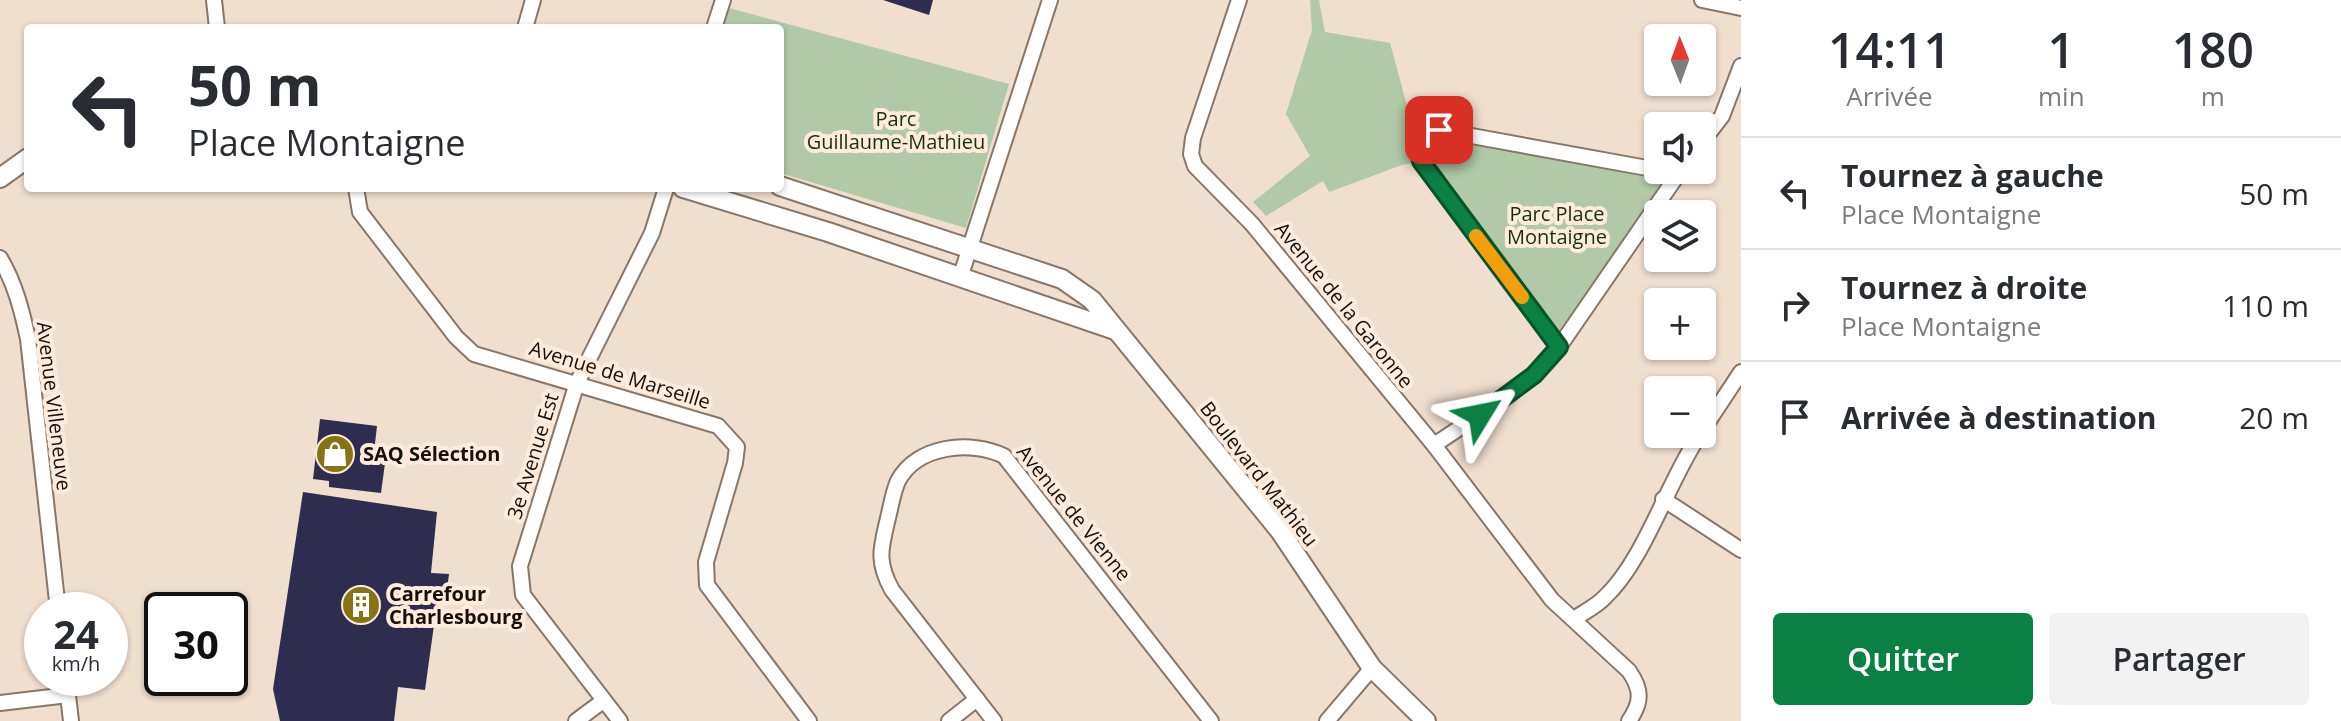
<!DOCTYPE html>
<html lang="fr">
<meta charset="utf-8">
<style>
:root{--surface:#fff;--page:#f2f2f3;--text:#2b2b33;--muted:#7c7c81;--line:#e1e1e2;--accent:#0b8043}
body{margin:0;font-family:"Open Sans",sans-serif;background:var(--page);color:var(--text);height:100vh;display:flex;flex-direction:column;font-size:30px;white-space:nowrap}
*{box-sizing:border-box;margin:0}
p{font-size:26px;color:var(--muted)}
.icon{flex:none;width:44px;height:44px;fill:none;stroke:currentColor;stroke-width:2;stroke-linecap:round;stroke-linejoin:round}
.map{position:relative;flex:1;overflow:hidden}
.side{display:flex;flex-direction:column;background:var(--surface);width:600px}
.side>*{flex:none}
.hud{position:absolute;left:24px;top:24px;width:760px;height:168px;border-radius:8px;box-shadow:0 2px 6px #0004;background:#fff;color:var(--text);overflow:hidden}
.needle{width:52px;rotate:359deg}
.buttons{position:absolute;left:1644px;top:24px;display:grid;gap:16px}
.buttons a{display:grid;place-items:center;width:72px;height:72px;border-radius:8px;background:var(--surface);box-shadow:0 2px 6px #0004;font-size:40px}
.speed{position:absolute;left:24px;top:592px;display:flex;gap:16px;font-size:40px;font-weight:700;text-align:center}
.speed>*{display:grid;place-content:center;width:104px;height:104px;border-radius:50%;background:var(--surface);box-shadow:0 2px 6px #0004;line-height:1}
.speed small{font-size:20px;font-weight:400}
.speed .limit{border:4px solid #111;border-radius:12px;background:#fff;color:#111}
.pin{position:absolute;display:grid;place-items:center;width:68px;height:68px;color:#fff;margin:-34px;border-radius:16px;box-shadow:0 4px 12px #0006}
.me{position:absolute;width:88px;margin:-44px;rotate:55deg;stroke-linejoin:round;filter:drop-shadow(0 0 6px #0008)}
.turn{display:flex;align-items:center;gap:28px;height:168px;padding:0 32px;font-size:36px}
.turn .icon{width:104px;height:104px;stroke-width:2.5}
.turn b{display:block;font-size:56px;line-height:68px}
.eta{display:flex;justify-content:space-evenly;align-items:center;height:136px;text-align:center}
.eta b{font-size:48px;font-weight:600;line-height:56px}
.primary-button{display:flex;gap:16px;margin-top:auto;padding:16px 32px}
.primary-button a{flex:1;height:92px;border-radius:8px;background:var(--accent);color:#fff;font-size:32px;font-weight:600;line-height:92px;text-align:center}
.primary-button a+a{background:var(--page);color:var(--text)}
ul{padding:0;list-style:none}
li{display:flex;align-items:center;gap:24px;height:112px;padding:0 32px;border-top:2px solid var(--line)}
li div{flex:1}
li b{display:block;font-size:30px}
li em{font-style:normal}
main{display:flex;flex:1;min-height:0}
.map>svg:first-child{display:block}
</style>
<main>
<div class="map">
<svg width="1741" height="721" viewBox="0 0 1741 721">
<rect width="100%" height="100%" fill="#f0decf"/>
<g fill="#b1c9a6">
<path d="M1310,0H1319L1325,32L1390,43L1410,117L1426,132L1439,130L1678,173L1559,347L1421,161L1402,165L1329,192L1323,181L1266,216L1253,202L1310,156L1286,114L1312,30Z"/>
<path d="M729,8L1009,84L966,228L780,173V28H723Z"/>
</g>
<g fill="#2f2d4f">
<path d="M883,0H933L929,15Z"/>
<path d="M320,419L377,426L373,461L385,463L381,493L329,487V481L313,479Z"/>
<path d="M303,492L437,512L431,573L449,574L446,597L438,596L425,690L398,687L394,721H280L273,689Z"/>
</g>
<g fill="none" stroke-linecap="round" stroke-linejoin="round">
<defs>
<g id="street">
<path d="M214,0L217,28"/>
<path d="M1239,0L1193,138L1191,154L1195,166L1252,224L1434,445L1552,600L1629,671C1642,690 1642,702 1629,721"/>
<path d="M1702,0L1741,8"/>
<path d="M525,28L533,0"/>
<path d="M714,28L723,0"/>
<path d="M1702,142L1722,116L1741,66"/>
<path d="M356,188L360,212L456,337L474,354L718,426L737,447L735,463L706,562L707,585L809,721"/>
<path d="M0,258C15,283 22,311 28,339L58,610"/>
<path d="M960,278L1050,0"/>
<path d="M1559,347L1421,161L1417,144L1426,132L1439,130L1658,170"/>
<path d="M1702,431L1741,372"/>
<path d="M1434,445L1503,399L1534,375L1559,347L1681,170"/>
<path d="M1663,499L1741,550"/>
<path d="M1574,619C1584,612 1597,606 1605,597C1644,561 1668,481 1700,434"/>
<path d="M66,678L71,721"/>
<path d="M0,703L68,695"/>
<path d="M576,721L603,701"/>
<path d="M620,721L523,595L520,566L577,383L652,233L666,188"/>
<path d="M949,721L977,699"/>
<path d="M994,721L892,590C876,561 881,548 888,518C891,506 893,492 898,481C917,445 971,440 1004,456L1211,721"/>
<path d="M1327,721L1372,668"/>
</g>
<g id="secondary">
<path d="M0,178L28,158"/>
<path d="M780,186L1062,279L1092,300L1280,531L1372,668L1426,721"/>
<path d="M683,188L828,232L1115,330"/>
</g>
</defs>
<use href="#street" stroke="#87776a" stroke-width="18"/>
<use href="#secondary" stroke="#87776a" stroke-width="22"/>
<use href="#street" stroke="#fff" stroke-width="14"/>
<use href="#secondary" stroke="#fff" stroke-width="18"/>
</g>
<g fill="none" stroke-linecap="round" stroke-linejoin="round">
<defs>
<path id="route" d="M1439,130L1426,132L1417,144L1421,161L1559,347L1534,375L1480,415"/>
</defs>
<use href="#route" stroke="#07532c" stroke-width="20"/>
<use href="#route" stroke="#0b8043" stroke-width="14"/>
<path stroke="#f59e0b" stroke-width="14" d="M1476,236L1522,297"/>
</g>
<defs>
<symbol id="shop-disc" viewBox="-11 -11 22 22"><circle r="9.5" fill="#847416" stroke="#feebdc"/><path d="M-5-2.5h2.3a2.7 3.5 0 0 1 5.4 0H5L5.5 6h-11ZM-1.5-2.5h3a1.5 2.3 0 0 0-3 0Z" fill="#fff"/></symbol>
<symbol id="building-disc" viewBox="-11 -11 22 22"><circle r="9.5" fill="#847416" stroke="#feebdc"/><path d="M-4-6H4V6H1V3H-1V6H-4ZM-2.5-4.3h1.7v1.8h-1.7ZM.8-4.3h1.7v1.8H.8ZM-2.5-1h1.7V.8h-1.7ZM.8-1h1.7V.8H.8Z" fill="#fff"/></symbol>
</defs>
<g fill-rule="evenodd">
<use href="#shop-disc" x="313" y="432" width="44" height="44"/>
<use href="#building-disc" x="339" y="583" width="44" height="44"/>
</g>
<g text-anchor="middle" stroke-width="8" stroke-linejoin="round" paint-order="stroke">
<g font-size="20" fill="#123500" stroke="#feebdc">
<text x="896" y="126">Parc<tspan x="896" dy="23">Guillaume-Mathieu</tspan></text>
<text x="1557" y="221">Parc Place<tspan x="1557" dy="23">Montaigne</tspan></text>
</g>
<g font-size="20" fill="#16100b" stroke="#feebdc">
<text transform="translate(1344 305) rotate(51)" y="7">Avenue de la Garonne</text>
<text transform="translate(620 375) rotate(17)" y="7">Avenue de Marseille</text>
<text transform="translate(54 406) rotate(83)" y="7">Avenue Villeneuve</text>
<text transform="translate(533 456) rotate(-73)" y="7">3e Avenue Est</text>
<text transform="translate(1259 474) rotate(52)" y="7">Boulevard Mathieu</text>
<text transform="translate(1074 513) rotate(51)" y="7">Avenue de Vienne</text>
</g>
<g font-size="20" font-weight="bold" fill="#16100b" stroke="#feebdc" text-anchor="start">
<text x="363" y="461">SAQ Sélection</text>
<text x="389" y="601">Carrefour<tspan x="389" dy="23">Charlesbourg</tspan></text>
</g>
</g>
</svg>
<div class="buttons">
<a><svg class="needle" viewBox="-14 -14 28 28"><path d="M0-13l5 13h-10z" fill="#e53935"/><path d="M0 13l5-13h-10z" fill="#7c7c81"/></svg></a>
<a><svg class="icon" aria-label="sound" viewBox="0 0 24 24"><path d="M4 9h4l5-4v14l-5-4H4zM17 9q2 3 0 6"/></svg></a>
<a><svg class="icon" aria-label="layers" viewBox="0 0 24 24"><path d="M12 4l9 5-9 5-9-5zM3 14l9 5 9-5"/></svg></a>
<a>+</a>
<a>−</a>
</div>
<div class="speed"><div>24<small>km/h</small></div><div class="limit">30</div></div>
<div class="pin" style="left:1439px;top:130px;background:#d93025"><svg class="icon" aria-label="arrive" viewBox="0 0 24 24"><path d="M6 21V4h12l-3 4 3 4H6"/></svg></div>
<svg class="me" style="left:1480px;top:415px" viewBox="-20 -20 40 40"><path d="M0-17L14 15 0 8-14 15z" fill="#0b8043" stroke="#fff" stroke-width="4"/></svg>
<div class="hud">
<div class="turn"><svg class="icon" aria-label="left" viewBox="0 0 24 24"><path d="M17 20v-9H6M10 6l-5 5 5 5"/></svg><div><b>50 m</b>Place Montaigne</div></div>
</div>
</div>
<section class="side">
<div class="eta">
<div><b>14:11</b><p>Arrivée</p></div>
<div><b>1</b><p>min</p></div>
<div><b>180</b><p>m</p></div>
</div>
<ul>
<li><svg class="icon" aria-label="left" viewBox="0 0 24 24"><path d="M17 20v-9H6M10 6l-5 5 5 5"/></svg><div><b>Tournez à gauche</b><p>Place Montaigne</p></div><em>50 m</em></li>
<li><svg class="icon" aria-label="right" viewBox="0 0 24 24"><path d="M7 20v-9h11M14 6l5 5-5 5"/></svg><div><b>Tournez à droite</b><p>Place Montaigne</p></div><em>110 m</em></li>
<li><svg class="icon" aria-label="arrive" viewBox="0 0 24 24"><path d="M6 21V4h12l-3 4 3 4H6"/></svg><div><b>Arrivée à destination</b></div><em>20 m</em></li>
</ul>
<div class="primary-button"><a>Quitter</a><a>Partager</a></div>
</section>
</main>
